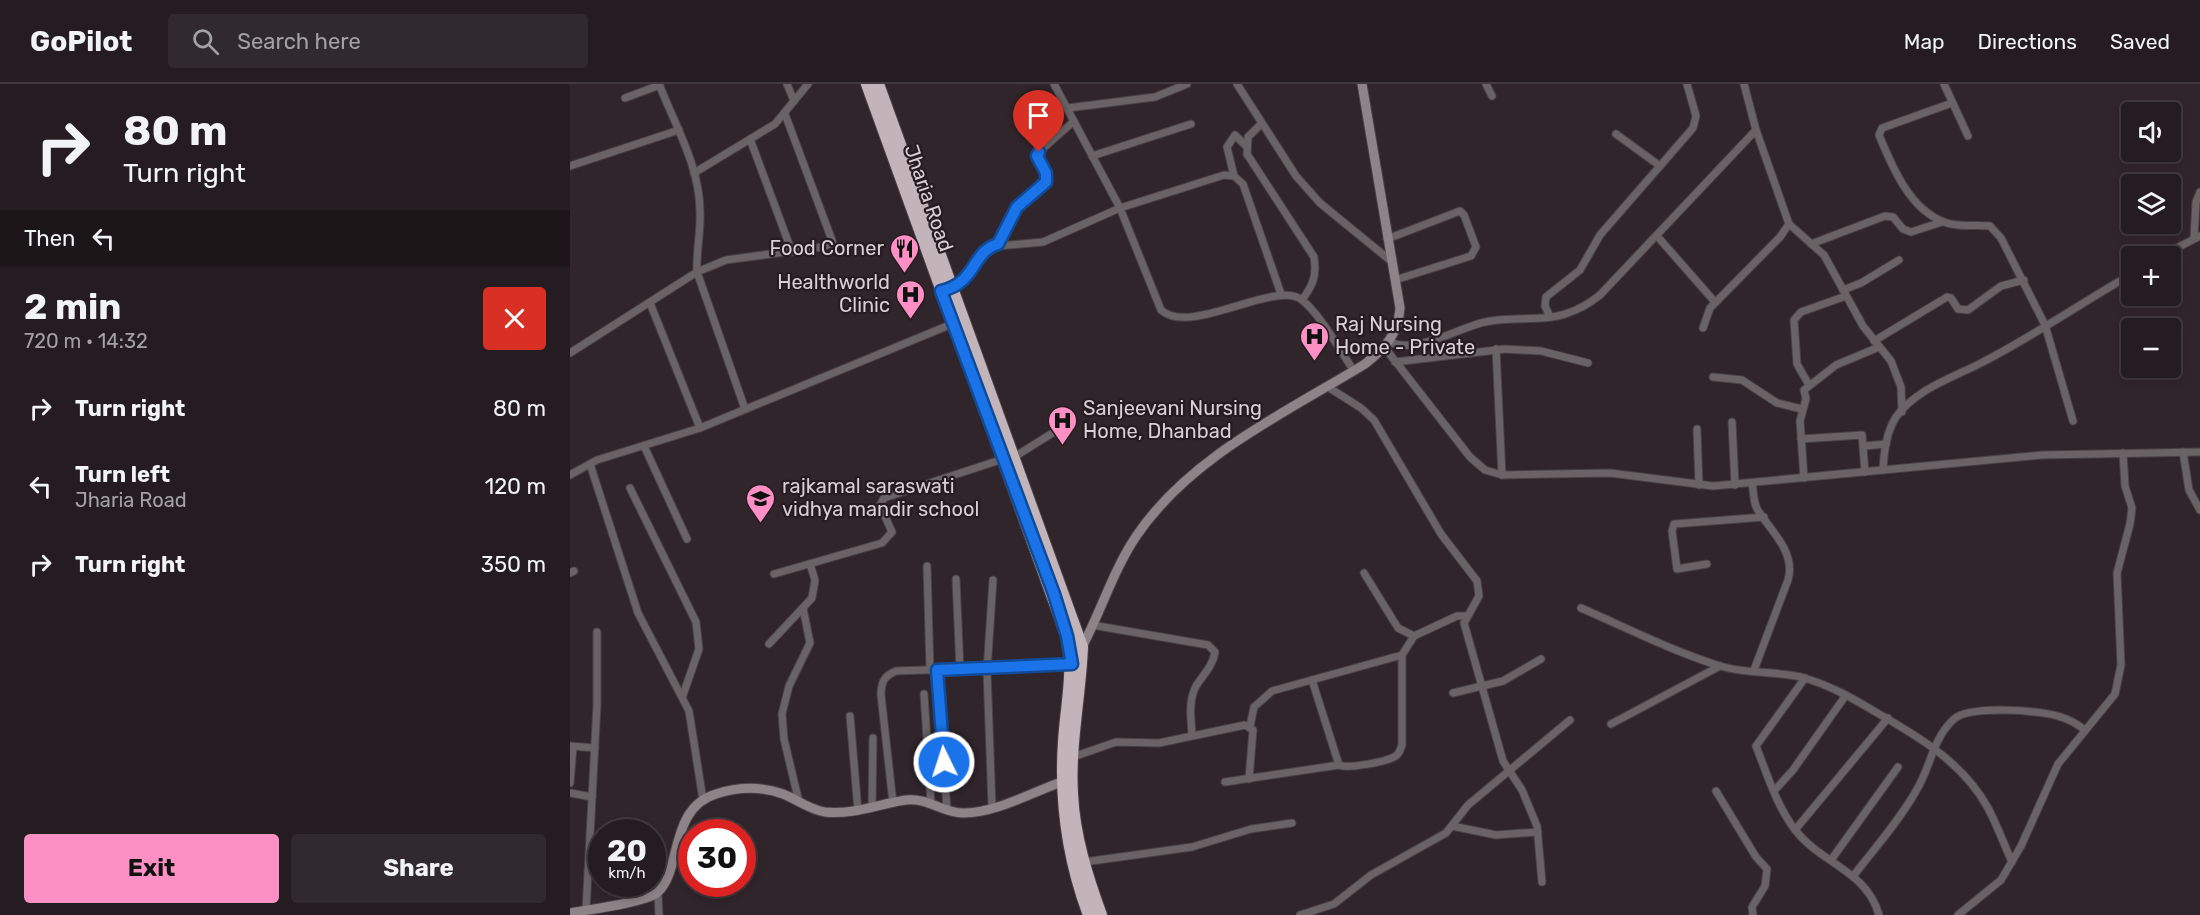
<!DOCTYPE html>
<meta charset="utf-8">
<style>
:root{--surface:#241c20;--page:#30292d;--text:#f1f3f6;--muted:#a3a1a5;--line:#413a3e;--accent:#fc8fc3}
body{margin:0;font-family:Rubik,sans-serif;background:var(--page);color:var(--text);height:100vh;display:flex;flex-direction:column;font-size:22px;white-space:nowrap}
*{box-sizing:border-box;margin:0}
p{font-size:20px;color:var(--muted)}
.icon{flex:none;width:33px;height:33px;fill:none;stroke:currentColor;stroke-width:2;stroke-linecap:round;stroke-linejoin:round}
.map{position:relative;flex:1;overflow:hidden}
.side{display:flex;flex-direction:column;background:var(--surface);width:570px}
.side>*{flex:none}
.top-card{background:#241c20;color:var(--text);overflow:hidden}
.fabs{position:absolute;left:1551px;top:18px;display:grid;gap:12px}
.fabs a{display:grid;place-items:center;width:60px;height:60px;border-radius:6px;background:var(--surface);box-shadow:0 3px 9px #0003,0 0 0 2px var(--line);font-size:30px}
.speed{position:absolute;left:18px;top:735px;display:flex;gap:12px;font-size:30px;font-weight:700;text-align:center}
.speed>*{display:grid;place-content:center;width:78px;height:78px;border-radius:50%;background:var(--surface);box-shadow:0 3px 9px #0003,0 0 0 2px var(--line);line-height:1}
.speed small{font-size:15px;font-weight:400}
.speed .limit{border:9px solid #d22;background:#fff;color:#111}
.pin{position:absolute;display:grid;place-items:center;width:51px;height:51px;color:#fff;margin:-62px -26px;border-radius:50% 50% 50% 0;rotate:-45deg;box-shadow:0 0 6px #0007}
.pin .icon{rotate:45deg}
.me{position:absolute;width:66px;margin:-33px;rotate:356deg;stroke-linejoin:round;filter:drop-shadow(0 0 4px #0008)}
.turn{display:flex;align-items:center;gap:21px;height:126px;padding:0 24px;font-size:27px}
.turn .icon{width:78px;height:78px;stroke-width:2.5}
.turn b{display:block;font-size:42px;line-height:51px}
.then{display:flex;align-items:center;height:57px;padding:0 24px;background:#0003;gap:12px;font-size:22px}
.round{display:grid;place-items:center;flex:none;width:63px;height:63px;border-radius:6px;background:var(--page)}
.headline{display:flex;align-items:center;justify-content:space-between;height:102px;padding:0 24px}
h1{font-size:36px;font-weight:700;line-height:45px}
.button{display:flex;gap:12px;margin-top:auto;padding:12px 24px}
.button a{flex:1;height:69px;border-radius:6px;background:var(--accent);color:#111;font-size:24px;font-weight:700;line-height:69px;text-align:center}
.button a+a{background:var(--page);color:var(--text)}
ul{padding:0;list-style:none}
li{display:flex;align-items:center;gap:18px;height:78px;padding:0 24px}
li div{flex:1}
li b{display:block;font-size:22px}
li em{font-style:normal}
header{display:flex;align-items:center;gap:36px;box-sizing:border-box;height:84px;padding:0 30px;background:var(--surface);border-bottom:2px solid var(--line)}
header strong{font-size:28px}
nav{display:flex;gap:33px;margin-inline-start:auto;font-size:21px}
.search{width:420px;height:54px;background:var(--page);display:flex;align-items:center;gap:15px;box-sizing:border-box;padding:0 21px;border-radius:6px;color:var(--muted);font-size:22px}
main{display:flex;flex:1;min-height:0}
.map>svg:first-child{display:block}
</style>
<header>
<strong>GoPilot</strong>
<div class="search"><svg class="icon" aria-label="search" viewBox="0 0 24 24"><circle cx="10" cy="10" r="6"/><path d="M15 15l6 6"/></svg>Search here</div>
<nav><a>Map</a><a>Directions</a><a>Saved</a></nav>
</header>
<main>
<section class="side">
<div class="top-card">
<div class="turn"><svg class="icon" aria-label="right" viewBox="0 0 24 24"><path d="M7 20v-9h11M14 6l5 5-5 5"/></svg><div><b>80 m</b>Turn right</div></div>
<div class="then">Then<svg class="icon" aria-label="left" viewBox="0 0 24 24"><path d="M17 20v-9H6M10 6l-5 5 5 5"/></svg></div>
</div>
<div class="headline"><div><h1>2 min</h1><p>720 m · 14:32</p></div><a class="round" style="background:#d93025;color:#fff"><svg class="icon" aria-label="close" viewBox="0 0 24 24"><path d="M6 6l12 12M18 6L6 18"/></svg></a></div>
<ul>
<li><svg class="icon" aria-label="right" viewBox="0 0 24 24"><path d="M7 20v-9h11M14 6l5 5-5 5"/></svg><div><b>Turn right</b></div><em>80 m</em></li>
<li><svg class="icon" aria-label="left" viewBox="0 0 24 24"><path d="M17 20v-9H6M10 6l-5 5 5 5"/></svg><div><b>Turn left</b><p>Jharia Road</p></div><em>120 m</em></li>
<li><svg class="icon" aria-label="right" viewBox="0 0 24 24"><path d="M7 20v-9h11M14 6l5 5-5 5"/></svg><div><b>Turn right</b></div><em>350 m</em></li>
</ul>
<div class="button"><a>Exit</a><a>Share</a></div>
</section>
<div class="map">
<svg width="1630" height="831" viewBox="0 0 1630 831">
<rect width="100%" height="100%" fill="#30252a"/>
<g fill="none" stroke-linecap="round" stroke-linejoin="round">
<defs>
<g id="street">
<path d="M89,0C105,41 130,83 130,128C131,148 126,167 127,188L175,325"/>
<path d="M217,0L224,17"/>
<path d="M484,0L550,124L591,226C621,253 705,195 732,216C751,231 770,267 784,287"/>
<path d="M667,0L726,92L750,119L821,177"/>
<path d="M916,0L922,12"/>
<path d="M1174,0L1186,46L1219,140L1254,171L1293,242L1321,277L1331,303L1332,328"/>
<path d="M1374,0L1398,52"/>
<path d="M55,14L90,1"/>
<path d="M1382,19L1312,44L1309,51C1322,82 1339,125 1374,138C1389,144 1404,140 1420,142L1431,154L1475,241L1503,337"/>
<path d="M498,24L585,13L617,0"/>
<path d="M691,40L678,53L677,70L744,173C747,192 743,201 732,216"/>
<path d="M1046,50L1090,82"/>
<path d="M180,55L222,168"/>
<path d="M522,72L621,40"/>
<path d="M0,82L109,46"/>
<path d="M124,89L205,40L238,0"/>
<path d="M664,92L657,63L665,51L676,62"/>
<path d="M1087,152L1145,218"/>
<path d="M1624,154L1626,118L1630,108"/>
<path d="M817,155L890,127L894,131L906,163L901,172L825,196"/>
<path d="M428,160L442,130L453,117L476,98L475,89L467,72L469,68L504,37"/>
<path d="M1241,160L1315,132L1323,133L1333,145L1341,148L1372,138"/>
<path d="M1591,172L1630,152"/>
<path d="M381,204L394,196L417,163L473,158L550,124L654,91L664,92L673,100L711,210"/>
<path d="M1273,206L1291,199L1329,176"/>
<path d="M80,219L130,344"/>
<path d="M980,233L975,222L976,213L1010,186L1030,151L1123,44L1126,32L1117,0"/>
<path d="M1133,244L1140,224L1210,153L1219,140"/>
<path d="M1304,257L1377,213L1381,214L1388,225L1398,226L1431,202L1454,196"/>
<path d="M820,258C845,270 885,246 911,239C940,231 971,239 998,229C1010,225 1020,219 1030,211L1186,46"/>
<path d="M815,264L900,373L915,386L932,391L1040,389L1143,402L1472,371L1630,368"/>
<path d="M926,265L932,391"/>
<path d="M0,269L127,188L156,176L252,163L263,159L215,30"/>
<path d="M825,278L935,265L971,267L1018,279"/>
<path d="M1143,293L1172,296L1207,319L1232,325"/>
<path d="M1239,301L1227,280L1224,236L1231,228L1276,212"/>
<path d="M758,303L791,324L804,336L871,450L907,497L909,512L894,539L933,677L952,706L967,742L972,798"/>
<path d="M1162,338L1165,401"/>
<path d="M1127,345L1129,401"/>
<path d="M1231,355L1292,351L1295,388"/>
<path d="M74,362L117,455"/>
<path d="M1294,362L1316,360"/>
<path d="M1613,368L1619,406L1630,426"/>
<path d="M444,373L497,340"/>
<path d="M20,380L68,529L119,627L133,716"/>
<path d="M1313,386C1314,368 1316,349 1326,333C1346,305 1382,294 1411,279C1462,253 1511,219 1562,190"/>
<path d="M0,391L27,376L130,344L382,240"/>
<path d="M1234,394L1230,337L1236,315L1234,306L1266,281L1309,263"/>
<path d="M1182,399C1184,408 1183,421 1189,428C1202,448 1226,469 1218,496L1184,586"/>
<path d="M60,404L126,538L129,565L113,611"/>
<path d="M1137,480L1107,485L1102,447L1104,440L1194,433"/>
<path d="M357,482L360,586"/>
<path d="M0,489L4,487"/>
<path d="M794,489L828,544L844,552"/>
<path d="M204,490L312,459L322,448L310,421L314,414L433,375"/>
<path d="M386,495L390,586"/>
<path d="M1011,524C1057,544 1102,567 1150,582C1176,590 1205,587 1231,593C1260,601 1284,615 1309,630C1351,654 1394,680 1418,724C1427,741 1434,760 1442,778"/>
<path d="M522,541L638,561L645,568C643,582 633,591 626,602C618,618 621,634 622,650"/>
<path d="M199,560L242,514L245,496L240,480"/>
<path d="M367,586L377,725"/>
<path d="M1235,594L1186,662C1197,690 1207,723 1226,747C1252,780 1297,787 1309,831"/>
<path d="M742,596L769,681C778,685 815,678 824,673C829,671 830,666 832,661V571"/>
<path d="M883,609L933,597L971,575"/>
<path d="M354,610L361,719"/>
<path d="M280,632L288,727"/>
<path d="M1041,640L1150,582"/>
<path d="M680,642L684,623L702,607L832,571L844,552L887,532H896"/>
<path d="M0,662L25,664"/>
<path d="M503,673L546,658L589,659L675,641L683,646L679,695"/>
<path d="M655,698L769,681"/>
<path d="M0,699L3,663"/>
<path d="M1146,707L1186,773L1197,785L1195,802L1182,823L1183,831"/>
<path d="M1204,707L1223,686L1276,611"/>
<path d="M0,709L22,713"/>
<path d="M229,718L214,655L212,630L219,602L240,559L233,524"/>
<path d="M323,719L311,611C311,598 314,592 326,587L501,581"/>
<path d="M422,723L417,586L423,496"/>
<path d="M302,724L303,654"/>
<path d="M882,742L926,751L968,748"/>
<path d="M1225,746L1318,634"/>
<path d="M1261,776L1328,683"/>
<path d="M514,778L622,763L681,745L722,739"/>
<path d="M1284,791C1305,764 1329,737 1346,707C1361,683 1362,655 1384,635C1400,621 1471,626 1491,633C1501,636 1507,640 1515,646"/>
<path d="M88,809L89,831"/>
<path d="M16,826L27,621V548"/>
<path d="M730,831L764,820L801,791L876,749L898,721L1000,636"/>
<path d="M1388,831L1431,796L1451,762L1488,680L1545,610L1551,581L1547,489L1560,440L1562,424L1555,402L1553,369"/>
</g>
<g id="secondary">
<path d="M511,565C531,528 543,486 567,451C621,372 715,329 795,280C815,264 828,251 830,224L792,0"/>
<path d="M0,829C16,826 79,818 88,808C112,786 99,724 146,710C168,703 191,702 213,710C226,715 240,726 255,728C283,731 308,720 336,716C357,713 373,729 393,729C427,729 464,707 497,696"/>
</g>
<g id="highway">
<path d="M297,0L497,552C505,588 496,622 494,658C490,718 498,775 519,831"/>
<path d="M308,0L512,563C510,612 499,661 502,710C504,752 517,793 531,831"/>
</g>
</defs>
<use href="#street" stroke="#4b4045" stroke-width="9"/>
<use href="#secondary" stroke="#4b4045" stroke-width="11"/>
<use href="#highway" stroke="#4b4045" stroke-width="14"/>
<use href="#street" stroke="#696366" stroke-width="7"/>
<use href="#secondary" stroke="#8e8488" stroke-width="9"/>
<use href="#highway" stroke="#c3b4ba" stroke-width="12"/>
</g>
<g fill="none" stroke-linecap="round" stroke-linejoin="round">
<defs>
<path id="route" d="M374,678L367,586L502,580L497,552L484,510L371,207C407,199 401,168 428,160L447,123L476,98V89L467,72L469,68"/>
</defs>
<use href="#route" stroke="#114b97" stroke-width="15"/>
<use href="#route" stroke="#1a73e8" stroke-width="10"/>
</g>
<defs>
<symbol id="restaurant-pin" viewBox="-11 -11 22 30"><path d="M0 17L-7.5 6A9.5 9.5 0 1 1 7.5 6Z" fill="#fc8fc3" stroke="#261b20"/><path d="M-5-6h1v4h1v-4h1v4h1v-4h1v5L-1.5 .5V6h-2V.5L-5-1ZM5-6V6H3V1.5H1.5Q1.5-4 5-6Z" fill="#111"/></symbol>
<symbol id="hospital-pin" viewBox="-11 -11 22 30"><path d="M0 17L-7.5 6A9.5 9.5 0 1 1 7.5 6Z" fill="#fc8fc3" stroke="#261b20"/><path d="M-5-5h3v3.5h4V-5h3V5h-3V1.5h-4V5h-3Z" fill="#111"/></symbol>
<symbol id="school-pin" viewBox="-11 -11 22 30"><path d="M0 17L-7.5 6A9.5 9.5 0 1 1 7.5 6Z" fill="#fc8fc3" stroke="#261b20"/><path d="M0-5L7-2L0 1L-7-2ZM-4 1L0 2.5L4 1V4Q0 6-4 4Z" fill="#111"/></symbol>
</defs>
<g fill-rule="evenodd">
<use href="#restaurant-pin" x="318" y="148" width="33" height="45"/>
<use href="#hospital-pin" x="324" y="194" width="33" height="45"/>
<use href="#hospital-pin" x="728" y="236" width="33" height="45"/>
<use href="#hospital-pin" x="476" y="320" width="33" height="45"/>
<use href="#school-pin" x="174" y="398" width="33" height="45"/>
</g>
<g text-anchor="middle" stroke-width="4.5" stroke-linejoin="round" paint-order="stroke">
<g font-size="20" fill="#d7cfd3" stroke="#261b20">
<text transform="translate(359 114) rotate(71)" y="7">Jharia Road</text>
</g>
<g font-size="20" fill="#d7cfd3" stroke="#261b20" text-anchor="start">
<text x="314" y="171" text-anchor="end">Food Corner</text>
<text x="320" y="205" text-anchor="end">Healthworld<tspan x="320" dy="23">Clinic</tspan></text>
<text x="765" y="247">Raj Nursing<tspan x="765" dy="23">Home - Private</tspan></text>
<text x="513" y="331">Sanjeevani Nursing<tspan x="513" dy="23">Home, Dhanbad</tspan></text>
<text x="212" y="409">rajkamal saraswati<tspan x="212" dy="23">vidhya mandir school</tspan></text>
</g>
</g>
</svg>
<div class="fabs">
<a><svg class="icon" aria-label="sound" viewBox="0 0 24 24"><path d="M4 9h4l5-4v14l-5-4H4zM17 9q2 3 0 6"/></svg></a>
<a><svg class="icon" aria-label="layers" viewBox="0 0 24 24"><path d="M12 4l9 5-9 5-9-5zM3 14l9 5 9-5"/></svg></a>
<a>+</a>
<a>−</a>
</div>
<div class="speed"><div>20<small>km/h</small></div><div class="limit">30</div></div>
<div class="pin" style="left:469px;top:68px;background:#d93025"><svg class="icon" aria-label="arrive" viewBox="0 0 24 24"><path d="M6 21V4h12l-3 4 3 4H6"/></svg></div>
<svg class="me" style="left:374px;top:678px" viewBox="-20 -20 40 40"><circle r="17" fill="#1a73e8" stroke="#fff" stroke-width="3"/><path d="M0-11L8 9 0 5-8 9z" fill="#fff"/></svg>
</div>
</main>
